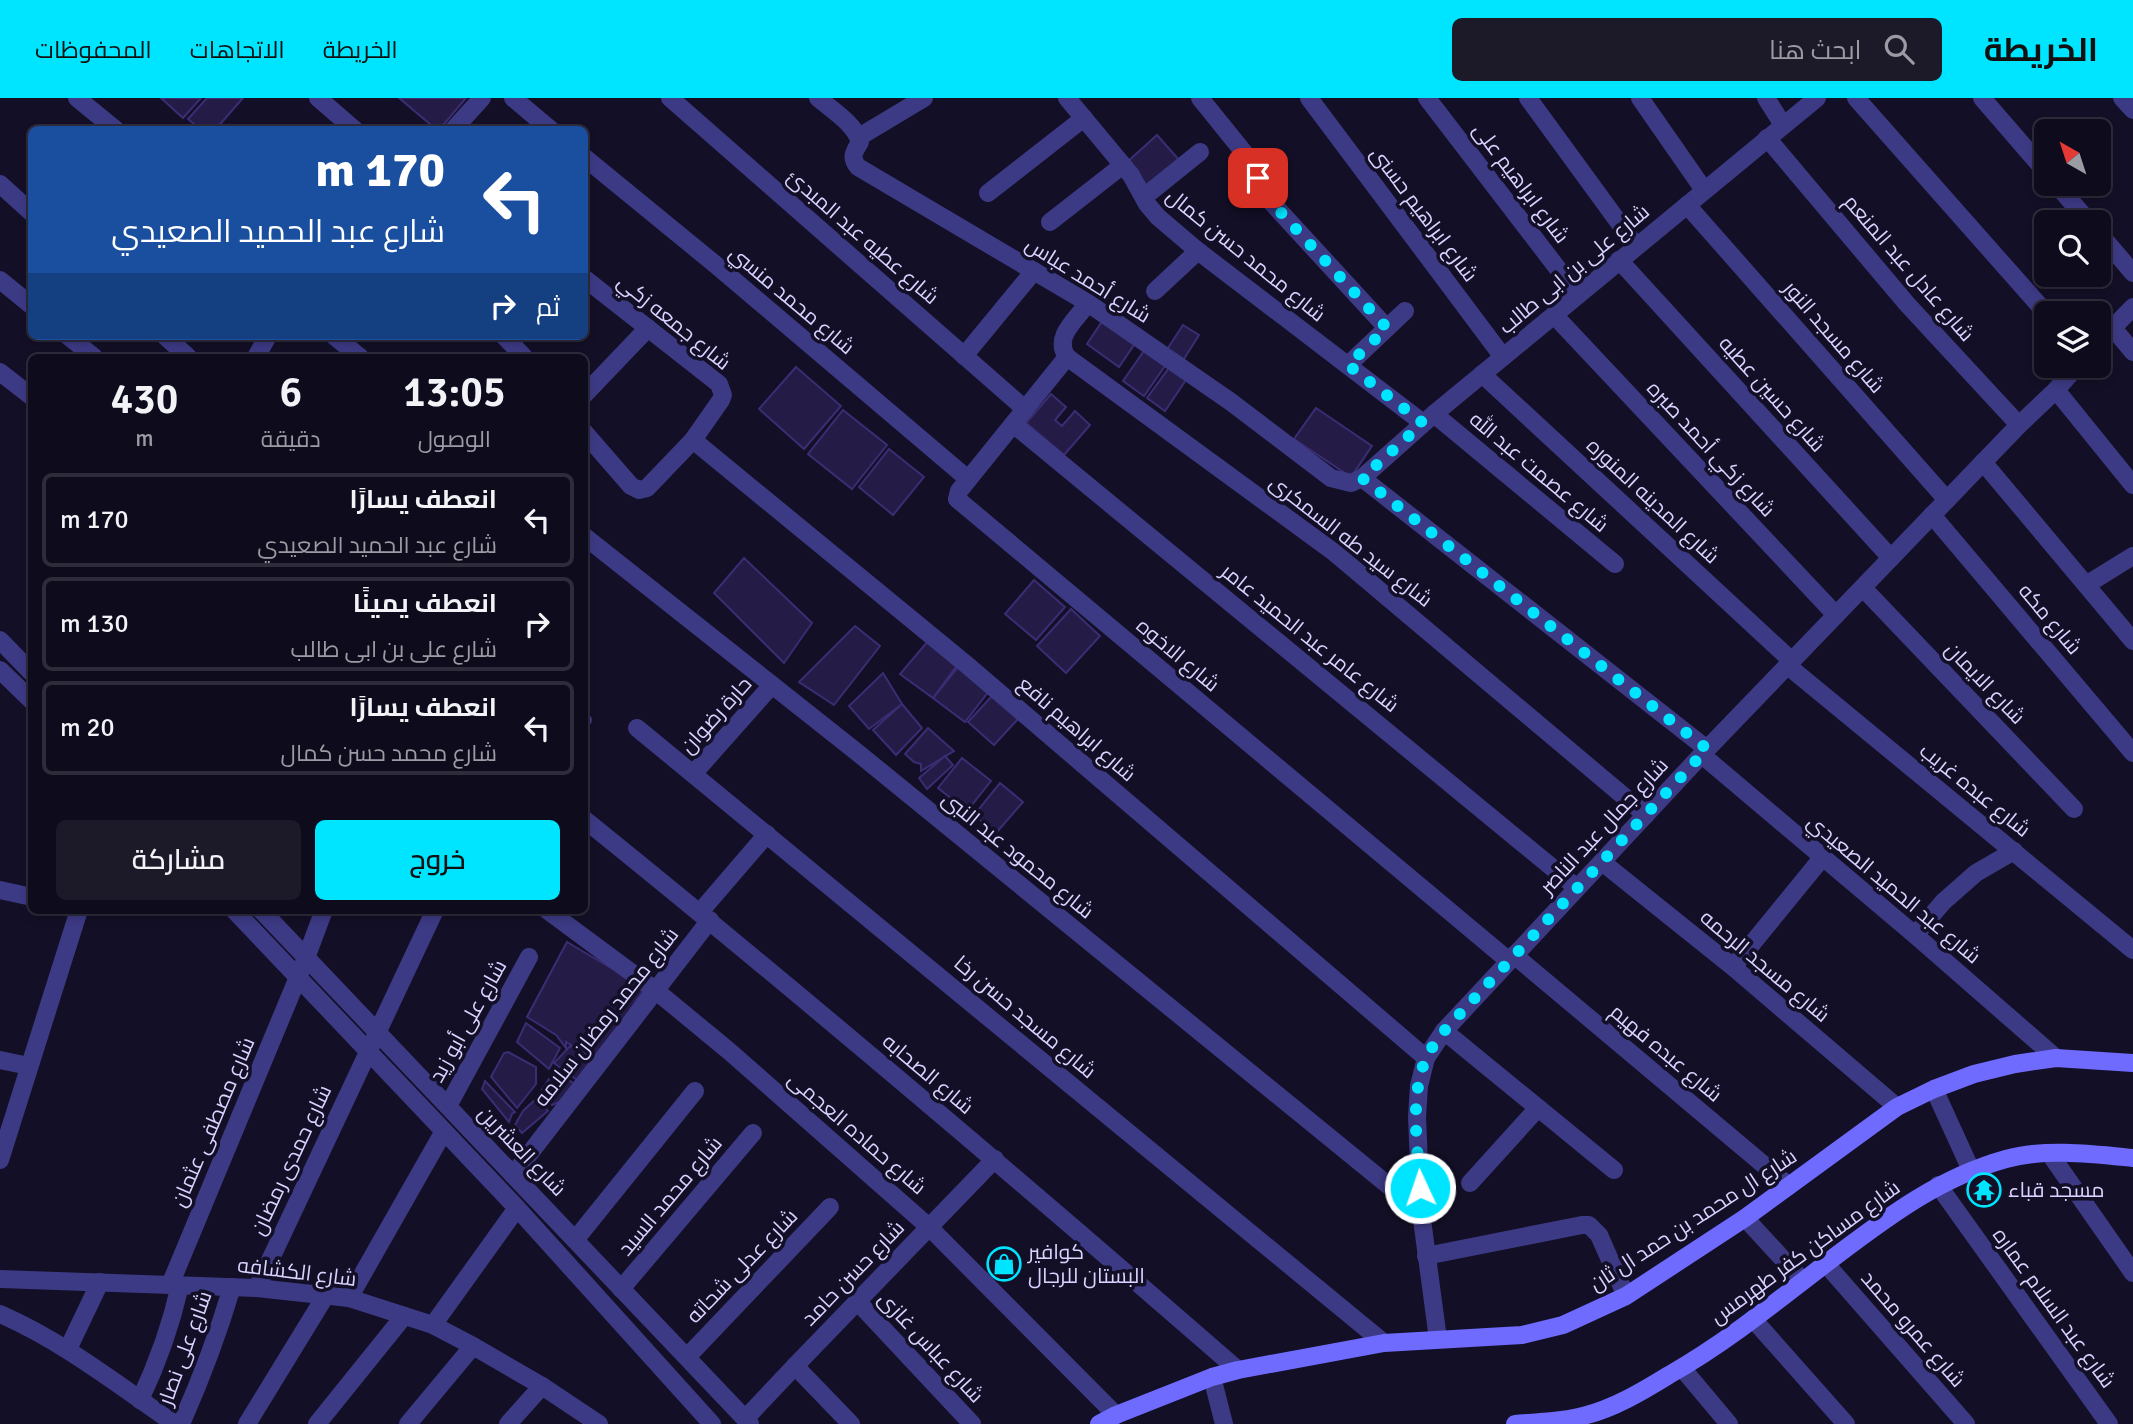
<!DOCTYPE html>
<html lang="ar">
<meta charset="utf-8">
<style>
:root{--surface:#0e0b1c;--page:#1c1929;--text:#f1f3f6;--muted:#9b9ba3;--line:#2e2b3b;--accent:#00e5ff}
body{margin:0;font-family:Signika,Cairo,sans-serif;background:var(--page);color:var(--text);direction:rtl;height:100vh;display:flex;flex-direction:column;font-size:26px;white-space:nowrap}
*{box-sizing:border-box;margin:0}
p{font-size:23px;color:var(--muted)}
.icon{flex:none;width:38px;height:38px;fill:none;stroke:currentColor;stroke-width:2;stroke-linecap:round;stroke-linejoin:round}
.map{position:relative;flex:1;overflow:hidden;direction:ltr}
.panel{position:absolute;left:28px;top:256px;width:560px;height:560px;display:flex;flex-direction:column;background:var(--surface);border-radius:10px;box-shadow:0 4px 10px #0003,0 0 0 2px var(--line);direction:rtl}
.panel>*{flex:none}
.banner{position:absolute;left:28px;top:28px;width:560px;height:214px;border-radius:10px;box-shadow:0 4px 10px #0003,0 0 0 2px var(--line);direction:rtl;background:#1a4fa0;color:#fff;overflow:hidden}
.needle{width:46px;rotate:321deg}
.controls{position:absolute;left:2034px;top:21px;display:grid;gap:14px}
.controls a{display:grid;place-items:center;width:77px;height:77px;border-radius:10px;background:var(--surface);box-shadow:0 4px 10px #0003,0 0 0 2px var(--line);font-size:35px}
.pin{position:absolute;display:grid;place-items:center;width:60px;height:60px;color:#fff;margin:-30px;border-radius:14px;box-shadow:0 4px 10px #0006}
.me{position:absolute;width:77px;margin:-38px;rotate:357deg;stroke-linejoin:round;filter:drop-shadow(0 0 5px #0008)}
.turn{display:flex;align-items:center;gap:24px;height:147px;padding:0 28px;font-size:32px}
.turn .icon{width:91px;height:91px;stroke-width:2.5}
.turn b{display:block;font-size:49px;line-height:60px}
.then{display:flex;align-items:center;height:66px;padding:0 28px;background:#0003;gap:14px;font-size:26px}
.eta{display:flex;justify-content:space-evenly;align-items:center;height:119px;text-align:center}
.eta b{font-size:42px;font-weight:600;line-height:49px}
.action{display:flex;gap:14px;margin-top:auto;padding:14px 28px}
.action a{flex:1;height:80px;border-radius:10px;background:var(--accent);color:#111;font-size:28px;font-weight:600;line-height:80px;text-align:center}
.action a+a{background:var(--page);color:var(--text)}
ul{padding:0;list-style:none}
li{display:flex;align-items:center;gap:21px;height:94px;margin:0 14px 10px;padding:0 14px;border:4px solid var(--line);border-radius:10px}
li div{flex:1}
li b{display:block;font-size:26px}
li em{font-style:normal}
header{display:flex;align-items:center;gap:42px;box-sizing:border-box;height:98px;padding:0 35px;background:var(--accent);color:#111}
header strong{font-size:33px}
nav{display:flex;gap:38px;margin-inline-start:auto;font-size:24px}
.search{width:490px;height:63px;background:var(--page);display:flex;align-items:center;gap:18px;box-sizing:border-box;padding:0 24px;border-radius:10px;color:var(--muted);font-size:26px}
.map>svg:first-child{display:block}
</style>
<header>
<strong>الخريطة</strong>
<div class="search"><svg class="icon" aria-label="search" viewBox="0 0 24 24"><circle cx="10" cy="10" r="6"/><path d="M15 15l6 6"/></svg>ابحث هنا</div>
<nav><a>الخريطة</a><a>الاتجاهات</a><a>المحفوظات</a></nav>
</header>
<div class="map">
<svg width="2133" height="1326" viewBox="0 0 2133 1326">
<rect width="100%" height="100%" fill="#130f26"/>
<g fill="#241b47" stroke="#3b2d73" stroke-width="2">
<path d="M161,0H201L183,20Z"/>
<path d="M207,0H243L215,32H201L188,21Z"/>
<path d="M399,0H466L439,32H437Z"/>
<path d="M1157,37L1180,63L1150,91L1126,65Z"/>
<path d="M1103,222L1136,244L1119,269L1087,246Z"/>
<path d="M1183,227L1199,237L1182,264L1166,253Z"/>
<path d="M1146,250L1167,265L1144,298L1123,283Z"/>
<path d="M1171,267L1188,279L1165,313L1147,300Z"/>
<path d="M796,269L841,308L804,351L759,311Z"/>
<path d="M1051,296L1066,309L1055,322L1062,328L1075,313L1090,327L1064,357L1026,325Z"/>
<path d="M1316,310L1372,348L1351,379L1294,341Z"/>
<path d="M843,312L887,347L852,391L808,356Z"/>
<path d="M889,351L924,379L893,417L859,389Z"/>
<path d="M744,460L812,525L784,565L714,495Z"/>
<path d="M1034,482L1065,509L1036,542L1005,516Z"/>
<path d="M1071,511L1100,538L1066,575L1037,548Z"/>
<path d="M855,528L880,548L834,607L799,584Z"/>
<path d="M929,542L958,566L933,600L900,576Z"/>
<path d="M958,569L989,593L965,624L933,600Z"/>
<path d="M883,575L902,606L869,631L849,608Z"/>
<path d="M992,598L1018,621L994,647L968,624Z"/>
<path d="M902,606L922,630L896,657L873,632Z"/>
<path d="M928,630L954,653L921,673V666L914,664L905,656Z"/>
<path d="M945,658L953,667L927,691L919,680Z"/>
<path d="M962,660L991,683L967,713L938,690Z"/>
<path d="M1000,685L1023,704L996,735L974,717Z"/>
<path d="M567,844L645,890L596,962L566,944V950L556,937L527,919Z"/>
<path d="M526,925L560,950L549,971L517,944Z"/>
<path d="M570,948L594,965L580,984L554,965Z"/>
<path d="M508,954L536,969V986L517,1010L491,979L504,955Z"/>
<path d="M555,972L577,988L564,1002L552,1007L539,996Z"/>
<path d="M485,983L515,1014L512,1016L509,1024L482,991Z"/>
<path d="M537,1000L548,1013L522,1035L515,1027L523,1013Z"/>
</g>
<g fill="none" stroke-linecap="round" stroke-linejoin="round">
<path stroke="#3d3a85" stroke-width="12" d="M584,621L586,622"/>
<g stroke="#3d3a85" stroke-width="18">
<path d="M77,0L116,32"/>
<path d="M318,0L355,32"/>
<path d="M513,0L551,32"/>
<path d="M670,0L1025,311"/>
<path d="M818,0C832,12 855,26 860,44C854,54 850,59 858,69L1088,205L1231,304L1331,380L1351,385L1362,380L1434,316L1817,0"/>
<path d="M1067,0L1131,77L1147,106L1158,119L1198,153L1423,325"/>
<path d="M1200,0L1254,67L1262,94L1387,230"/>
<path d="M1309,0L1503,259"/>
<path d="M1427,0L1578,197"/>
<path d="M1528,0L1636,148"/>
<path d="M1640,0L1704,92"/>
<path d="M1766,0L1783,27"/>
<path d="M1856,0L2046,215"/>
<path d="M1982,0L2046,74"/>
<path d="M2122,0L2133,12"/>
<path d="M453,32L482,0"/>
<path d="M859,39L924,0"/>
<path d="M1767,40L1907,206L2019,327"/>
<path d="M584,59L716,167L968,381"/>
<path d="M0,86L32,115"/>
<path d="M2056,86L2089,124"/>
<path d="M988,95L1084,20"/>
<path d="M1144,99L1200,54"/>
<path d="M1687,107L1947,402"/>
<path d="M1050,124L1123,67"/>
<path d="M2098,134L2133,175"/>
<path d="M1619,162L1891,460"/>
<path d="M584,180L719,286L723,297L721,302L693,342L647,390L639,392L631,388L584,334"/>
<path d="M0,182L32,208"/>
<path d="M1155,193L1198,153"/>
<path d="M1088,205C1076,222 1053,239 1067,259L1335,455L1646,717"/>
<path d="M1554,217L1836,517"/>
<path d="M2113,230L2133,254"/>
<path d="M68,238L94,259"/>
<path d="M165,238L188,259"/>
<path d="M334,238L360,259"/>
<path d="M504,238L524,259"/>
<path d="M2098,245L2133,209"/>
<path d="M964,258L1034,173"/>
<path d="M256,259L268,238"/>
<path d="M1067,259L959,393L957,401L1509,863"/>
<path d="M1348,267L1405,213"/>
<path d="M0,274L32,299"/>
<path d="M1482,276L1792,563"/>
<path d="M2056,292L2133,387"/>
<path d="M584,297L648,230"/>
<path d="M1434,316L1615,466"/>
<path d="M1013,326L1577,790"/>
<path d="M693,342L967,567L1426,960"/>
<path d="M1983,364L2133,543"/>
<path d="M1362,380L1707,651"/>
<path d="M1932,417L2133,655"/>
<path d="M584,438L858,655L1421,1114"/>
<path d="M2086,487L2133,458"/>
<path d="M1863,490L2074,711"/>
<path d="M0,542L32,575"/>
<path d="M1788,568L2133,852"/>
<path d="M0,572L32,603"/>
<path d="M637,630L1384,1245"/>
<path d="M1702,657L1915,837L2056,960"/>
<path d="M693,676L772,587"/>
<path d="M584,721C806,900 1023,1085 1238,1272"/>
<path d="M1602,764L1733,869L1897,1009"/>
<path d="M0,792L32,799"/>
<path d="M234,812L517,1110L712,1326"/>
<path d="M261,812L750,1326"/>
<path d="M547,812L655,892L729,953L929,1129L1116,1317"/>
<path d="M700,814L767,736"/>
<path d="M1915,837L1943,804L1976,775L2014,753"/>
<path d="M1514,857L1789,1088"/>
<path d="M1733,869L1822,760"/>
<path d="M1444,933L1614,1072"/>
<path d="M0,962L29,968"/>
<path d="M1934,991L1971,1072"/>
<path d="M448,1008L529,859"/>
<path d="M2050,1056L2133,1175"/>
<path d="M0,1062L79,812"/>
<path d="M513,1077L710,822"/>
<path d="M1470,1085L1538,1010"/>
<path d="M1938,1087L2109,1326"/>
<path d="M1745,1120L1803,1183"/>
<path d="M575,1142L695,993"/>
<path d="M1426,1158L1582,1127H1589L1599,1137L1626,1198"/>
<path d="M1826,1166L1966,1326"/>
<path d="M0,1181L257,1190L349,1200L433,1227L473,1248L542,1288L599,1326"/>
<path d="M170,1187L306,860L324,812"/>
<path d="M257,1190L435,812"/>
<path d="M621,1191L753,1035"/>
<path d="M349,1200L444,1033"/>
<path d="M857,1203L972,1326"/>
<path d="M0,1216C64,1244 118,1287 175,1326"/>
<path d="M1753,1221L1846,1326"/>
<path d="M433,1227L517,1110"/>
<path d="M1438,1241L1421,1114L1417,1019L1419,988L1426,960L1444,933L1707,651L2019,327L2056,292L2077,268"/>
<path d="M68,1251L100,1184"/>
<path d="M687,1259L830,1109"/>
<path d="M795,1268L851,1326"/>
<path d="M1682,1270L1729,1326"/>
<path d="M1212,1279L1224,1326"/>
<path d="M140,1302C158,1264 171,1228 180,1187"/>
<path d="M745,1321L795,1268L995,1061"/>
<path d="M181,1326C201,1281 218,1236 232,1189"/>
<path d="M247,1326L326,1197"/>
<path d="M317,1326L404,1218"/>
<path d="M408,1326L473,1248"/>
<path d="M508,1326L542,1288"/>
</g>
<g stroke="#6f6bff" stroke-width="18">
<path d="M1099,1326L1116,1317L1212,1279L1238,1272L1384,1245L1522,1237L1563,1227L1626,1198L1745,1120L1897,1009L1934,991L1974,976L2015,966L2056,960L2133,965"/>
<path d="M1515,1326C1537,1324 1561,1324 1583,1318C1613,1311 1643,1293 1669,1277C1729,1243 1782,1199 1837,1157C1890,1117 1941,1079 2006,1061C2045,1050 2093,1056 2133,1060"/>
</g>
</g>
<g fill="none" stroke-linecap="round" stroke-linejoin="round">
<path stroke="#00e5ff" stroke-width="12" stroke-dasharray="0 21.6" d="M1258,80L1262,94L1387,230L1348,267L1423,325L1362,380L1707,651L1444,933C1438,942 1430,951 1426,960C1409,1000 1418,1049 1420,1090"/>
</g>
<defs>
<symbol id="temple-ring" viewBox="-11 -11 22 22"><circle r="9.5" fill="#130f26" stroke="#00e5ff" stroke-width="1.5"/><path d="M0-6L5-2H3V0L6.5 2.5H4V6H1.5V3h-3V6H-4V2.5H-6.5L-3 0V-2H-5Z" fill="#00e5ff"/></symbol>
<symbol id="shop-ring" viewBox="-11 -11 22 22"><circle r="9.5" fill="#130f26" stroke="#00e5ff" stroke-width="1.5"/><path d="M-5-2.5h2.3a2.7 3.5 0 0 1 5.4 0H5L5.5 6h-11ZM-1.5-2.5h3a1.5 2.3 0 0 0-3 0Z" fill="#00e5ff"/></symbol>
</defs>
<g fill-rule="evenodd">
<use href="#temple-ring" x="1965" y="1073" width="38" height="38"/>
<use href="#shop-ring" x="985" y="1147" width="38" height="38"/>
</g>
<g text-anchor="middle" stroke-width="7" stroke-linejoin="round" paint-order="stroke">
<g font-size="21" fill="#d9d4ff" stroke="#130f26">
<text transform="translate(1521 85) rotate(53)" y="7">شارع ابراهيم على</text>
<text transform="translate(1424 116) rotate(53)" y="7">شارع ابراهيم حسنى</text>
<text transform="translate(863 139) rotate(41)" y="7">شارع عطيه عبد المبدئ</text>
<text transform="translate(1246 157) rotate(39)" y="7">شارع محمد حسن كمال</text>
<text transform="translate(1909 170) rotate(49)" y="7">شارع عادل عبد المنعم</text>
<text transform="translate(1574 171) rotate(-40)" y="7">شارع على بن ابى طالب</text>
<text transform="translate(1088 182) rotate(32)" y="7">شارع أحمد عباس</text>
<text transform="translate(792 202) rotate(40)" y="7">شارع محمد منسي</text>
<text transform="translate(674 224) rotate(39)" y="7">شارع جمعه زكي</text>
<text transform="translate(1834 239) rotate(49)" y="7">شارع مسجد النور</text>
<text transform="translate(1772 296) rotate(48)" y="7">شارع حسين عطيه</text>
<text transform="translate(1711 351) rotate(47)" y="7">شارع زكي أحمد صبره</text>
<text transform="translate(1539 374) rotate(40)" y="7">شارع عصمت عبد الله</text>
<text transform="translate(1653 403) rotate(43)" y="7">شارع المدينه المنوره</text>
<text transform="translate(1351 443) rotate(38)" y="7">شارع سيد طه السمكرى</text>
<text transform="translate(2050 521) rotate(50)" y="7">شارع مكه</text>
<text transform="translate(1310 540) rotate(39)" y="7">شارع عامر عبد الحميد عامر</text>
<text transform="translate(1178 557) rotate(40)" y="7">شارع الاخوه</text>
<text transform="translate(1985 585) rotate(46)" y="7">شارع الايمان</text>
<text transform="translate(716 617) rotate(-48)" y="7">حارة رضوان</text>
<text transform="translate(1077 631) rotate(41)" y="7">شارع ابراهيم نافع</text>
<text transform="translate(1975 692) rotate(39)" y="7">شارع عبده غريب</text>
<text transform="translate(1604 728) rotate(-47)" y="7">شارع جمال عبد الناصر</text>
<text transform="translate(1018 757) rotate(39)" y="7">شارع محمود عبد النبى</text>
<text transform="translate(1894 791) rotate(40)" y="7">شارع عبد الحميد الصعيدي</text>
<text transform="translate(1765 868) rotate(40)" y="7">شارع مسجد الرحمه</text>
<text transform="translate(606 919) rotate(-52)" y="7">شارع محمد رمضان سلامه</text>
<text transform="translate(1025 919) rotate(40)" y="7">شارع مسجد حسن رخا</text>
<text transform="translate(468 923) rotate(-61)" y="7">شارع على أبو زيد</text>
<text transform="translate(1666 955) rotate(40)" y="7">شارع عبده فهيم</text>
<text transform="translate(928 976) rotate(40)" y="7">شارع الصحابه</text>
<text transform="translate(213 1024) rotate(-67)" y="7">شارع مصطفى عثمان</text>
<text transform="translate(857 1035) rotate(41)" y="7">شارع حماده العجمى</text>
<text transform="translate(522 1053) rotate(46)" y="7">شارع العشرين</text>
<text transform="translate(291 1062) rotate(-65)" y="7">شارع حمدى رمضان</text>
<text transform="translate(670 1098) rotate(-50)" y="7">شارع محمد السيد</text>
<text transform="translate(1693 1122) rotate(-33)" y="7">شارع ال محمد بن حمد ال ثان</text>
<text transform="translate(1805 1154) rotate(-36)" y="7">شارع مساكن كفر طهرمس</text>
<text transform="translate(742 1168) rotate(-46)" y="7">شارع عدلى شحاته</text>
<text transform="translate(297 1174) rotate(7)" y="7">شارع الكشافه</text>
<text transform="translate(853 1175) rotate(-46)" y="7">شارع حسن حامد</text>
<text transform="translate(2054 1210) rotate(54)" y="7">شارع عبد السلام عماره</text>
<text transform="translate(1913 1231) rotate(49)" y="7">شارع عمرو محمد</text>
<text transform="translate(931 1249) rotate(47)" y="7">شارع عباس غازى</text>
<text transform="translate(185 1250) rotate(-70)" y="7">شارع على نصار</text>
</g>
<g font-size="21" fill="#d9d4ff" stroke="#130f26" text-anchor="start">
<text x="2008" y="1099">مسجد قباء</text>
<text x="1028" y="1161">كوافير<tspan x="1028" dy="24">البستان للرجال</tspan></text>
</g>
</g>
</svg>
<div class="controls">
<a><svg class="needle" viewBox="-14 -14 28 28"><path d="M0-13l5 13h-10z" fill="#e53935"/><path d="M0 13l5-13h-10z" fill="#9b9ba3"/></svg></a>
<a><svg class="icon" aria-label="search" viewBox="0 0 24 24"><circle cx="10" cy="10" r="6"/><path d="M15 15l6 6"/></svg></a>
<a><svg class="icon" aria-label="layers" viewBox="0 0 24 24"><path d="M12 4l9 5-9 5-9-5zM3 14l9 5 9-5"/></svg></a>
</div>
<div class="pin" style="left:1258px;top:80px;background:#d93025"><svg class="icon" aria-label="arrive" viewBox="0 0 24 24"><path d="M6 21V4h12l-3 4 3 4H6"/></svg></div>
<svg class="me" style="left:1420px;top:1090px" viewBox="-20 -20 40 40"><circle r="17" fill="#00e5ff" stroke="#fff" stroke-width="3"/><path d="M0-11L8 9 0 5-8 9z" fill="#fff"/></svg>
<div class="banner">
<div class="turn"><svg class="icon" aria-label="left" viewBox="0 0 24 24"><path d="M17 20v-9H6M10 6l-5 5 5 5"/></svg><div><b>170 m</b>شارع عبد الحميد الصعيدي</div></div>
<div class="then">ثم<svg class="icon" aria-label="right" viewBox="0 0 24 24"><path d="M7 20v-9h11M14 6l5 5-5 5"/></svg></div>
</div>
<section class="panel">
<div class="eta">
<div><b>13:05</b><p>الوصول</p></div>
<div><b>6</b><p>دقيقة</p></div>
<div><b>430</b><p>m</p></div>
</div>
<ul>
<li><svg class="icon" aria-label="left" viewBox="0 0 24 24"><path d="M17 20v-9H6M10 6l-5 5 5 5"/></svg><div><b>انعطف يسارًا</b><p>شارع عبد الحميد الصعيدي</p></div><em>170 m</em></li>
<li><svg class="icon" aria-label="right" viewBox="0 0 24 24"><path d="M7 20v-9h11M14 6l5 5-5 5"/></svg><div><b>انعطف يمينًا</b><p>شارع على بن ابى طالب</p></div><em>130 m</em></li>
<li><svg class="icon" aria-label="left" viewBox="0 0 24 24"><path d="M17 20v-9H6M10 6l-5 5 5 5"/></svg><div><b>انعطف يسارًا</b><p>شارع محمد حسن كمال</p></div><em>20 m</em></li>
</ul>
<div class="action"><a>خروج</a><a>مشاركة</a></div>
</section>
</div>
